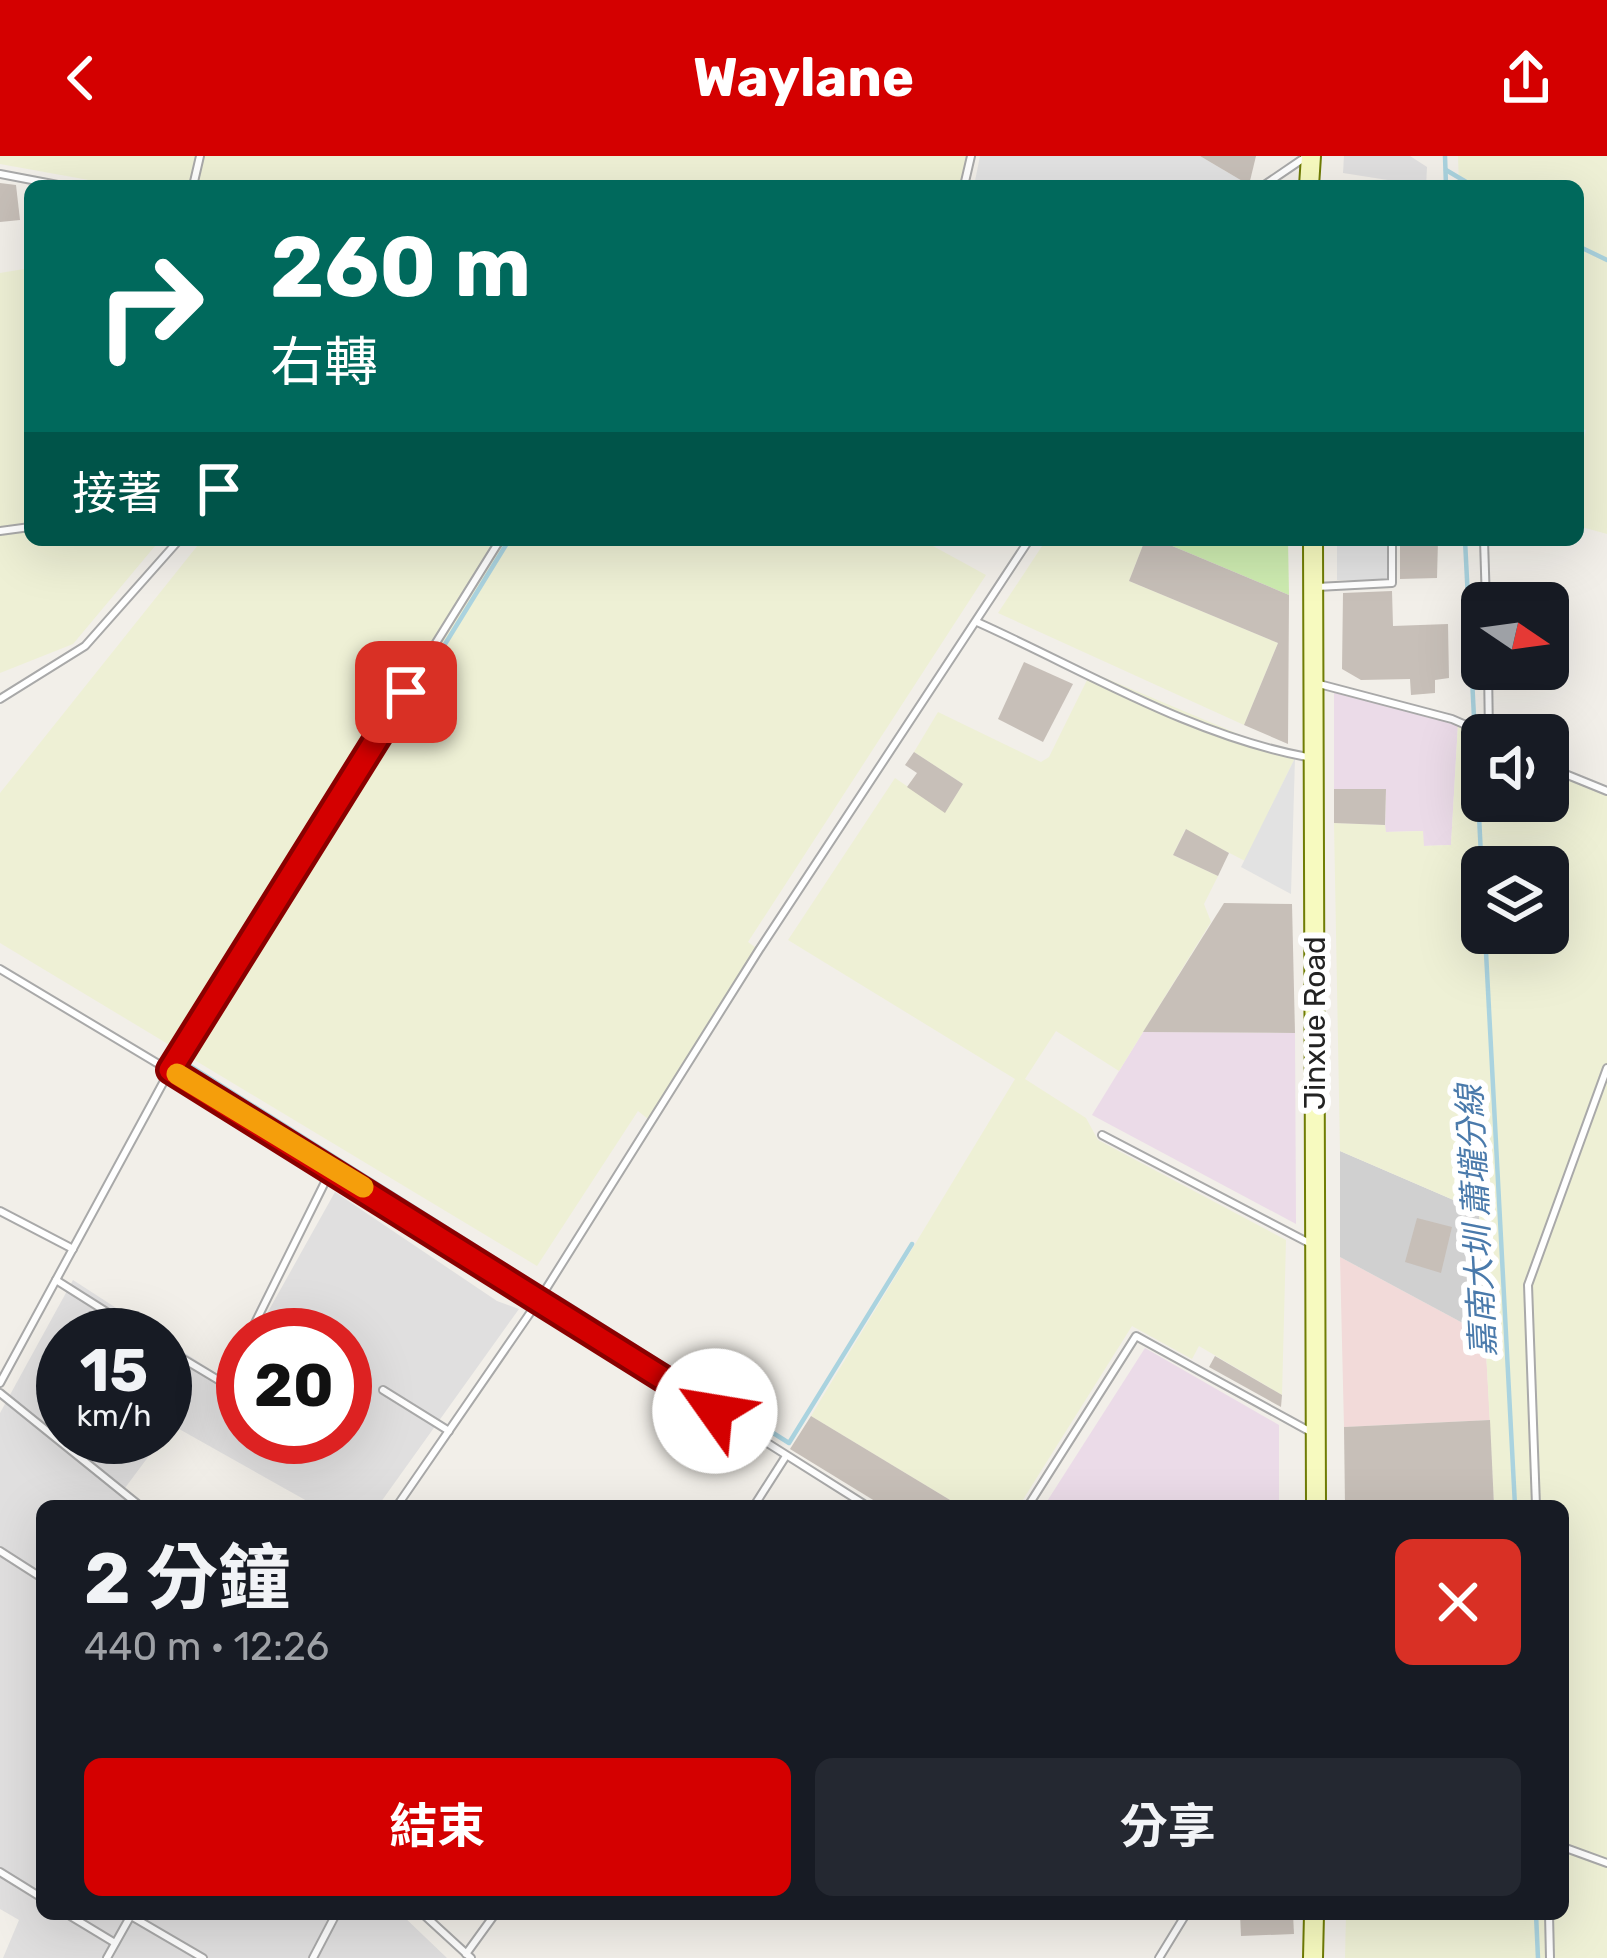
<!DOCTYPE html>
<html lang="zh-TW">
<meta charset="utf-8">
<style>
:root{--surface:#171b24;--page:#242831;--text:#f1f3f6;--muted:#9ea1a6;--accent:#d40000}
body{margin:0;font-family:Rubik,"Noto Sans TC",sans-serif;background:var(--page);color:var(--text);height:100vh;display:flex;flex-direction:column;font-size:45px;white-space:nowrap}
*{box-sizing:border-box;margin:0}
p{font-size:39px;color:var(--muted)}
.icon{flex:none;width:66px;height:66px;fill:none;stroke:currentColor;stroke-width:2;stroke-linecap:round;stroke-linejoin:round}
.map{position:relative;flex:1;overflow:hidden}
.sheet{position:absolute;left:36px;top:1344px;width:1533px;height:420px;display:flex;flex-direction:column;background:var(--surface);border-radius:18px;box-shadow:0 12px 48px #0002}
.sheet>*{flex:none}
.guide{position:absolute;left:24px;top:24px;width:1560px;height:366px;border-radius:18px;box-shadow:0 12px 48px #0002;background:#00695c;color:#fff;overflow:hidden}
.needle{width:78px;rotate:103deg}
.fabs{position:absolute;left:1461px;top:426px;display:grid;gap:24px}
.fabs a{display:grid;place-items:center;width:108px;height:108px;border-radius:18px;background:var(--surface);box-shadow:0 12px 48px #0002;font-size:60px}
.speed{position:absolute;left:36px;top:1152px;display:flex;gap:24px;font-size:60px;font-weight:700;text-align:center}
.speed>*{display:grid;place-content:center;width:156px;height:156px;border-radius:50%;background:var(--surface);box-shadow:0 12px 48px #0002;line-height:1}
.speed small{font-size:30px;font-weight:400}
.speed .limit{border:18px solid #d22;background:#fff;color:#111}
.pin{position:absolute;display:grid;place-items:center;width:102px;height:102px;color:#fff;margin:-51px;border-radius:24px;box-shadow:0 6px 18px #0006}
.me{position:absolute;width:132px;margin:-66px;rotate:302deg;stroke-linejoin:round;filter:drop-shadow(0 0 9px #0008)}
.turn{display:flex;align-items:center;gap:42px;height:252px;padding:0 48px;font-size:54px}
.turn .icon{width:156px;height:156px;stroke-width:2.5}
.turn b{display:block;font-size:84px;line-height:102px}
.then{display:flex;align-items:center;height:114px;padding:0 48px;background:#0003;gap:24px;font-size:45px}
.round{display:grid;place-items:center;flex:none;width:126px;height:126px;border-radius:18px;background:var(--page)}
.summary{display:flex;align-items:center;justify-content:space-between;height:204px;padding:0 48px}
h1{font-size:72px;font-weight:700;line-height:90px}
.cta{display:flex;gap:24px;margin-top:auto;padding:24px 48px}
.cta a{flex:1;height:138px;border-radius:18px;background:var(--accent);color:#fff;font-size:48px;font-weight:700;line-height:138px;text-align:center}
.cta a+a{background:var(--page);color:var(--text)}
header{display:flex;justify-content:space-between;align-items:center;height:156px;padding:0 48px;background:var(--accent);color:#fff;font-size:54px;font-weight:700}
.map>svg:first-child{display:block}
</style>
<header><svg class="icon" aria-label="back" viewBox="0 0 24 24"><path d="M15 5l-7 7 7 7"/></svg>Waylane<svg class="icon" aria-label="share" viewBox="0 0 24 24"><path d="M12 15V3M7 8l5-5 5 5M5 13v7h14v-7"/></svg></header>
<div class="map">
<svg width="1607" height="1802" viewBox="0 0 1607 1802">
<rect width="100%" height="100%" fill="#f2efe9"/>
<g fill="#e0dfdf">
<path d="M1344,0H1410L1427,11L1426,30L1343,17Z"/>
<path d="M335,1036L497,1145L519,1153L378,1350H316L172,1269L165,1278V1184L228,1225L243,1200V1281H345V1179H255Z"/>
<path d="M73,1124L158,1179H63V1281H163L122,1336L138,1350H42V1758H401L447,1802H3L19,1764L0,1753V1257Z"/>
</g>
<path fill="#f2dad9" d="M1340,1101L1485,1179L1490,1264L1344,1271Z"/>
<g fill="#ebdbe8">
<path d="M1334,537L1380,539L1458,568L1451,689L1423,690V675L1385,676L1386,634L1334,633Z"/>
<path d="M1143,876L1295,877L1296,1068L1092,959Z"/>
<path d="M1145,1192L1279,1269V1350H1044Z"/>
</g>
<path fill="#d0d0d0" d="M1340,995L1479,1055L1485,1179L1340,1101Z"/>
<g fill="#eef0d5" fill-rule="evenodd">
<path d="M0,0H966L961,28L969,30H122L0,8Z"/>
<path d="M1458,0H1607V378L1578,370V306L1586,274L1578,272V30H1459Z"/>
<path d="M30,112V384H160L73,488L0,517V117Z"/>
<path d="M202,384H922L986,419L748,786L759,794L653,967L638,955L537,1110L0,787V637Z"/>
<path d="M1046,384H1145L1129,425L1278,487L1244,569L998,457Z"/>
<path d="M1091,516L1295,602L1245,705L1185,674L1173,699L1218,720L1204,748L1211,766L1119,915L1056,875L1025,923L1086,962L1098,984L1286,1084L1282,1239L1199,1190L1192,1203L1132,1170L1019,1350H960L811,1260L1015,923L788,784L895,622L945,656L963,628L914,596L938,556L1041,606L1049,601Z"/>
<path d="M1458,568L1482,579V645H1548V608L1607,634V1802H1345L1346,1758H1563V1350H1494L1479,1055L1340,995L1334,667L1385,669L1386,676L1423,675L1424,690L1451,689ZM1482,711H1548V777H1482Z"/>
</g>
<path fill="#cdebb0" d="M1158,384H1288L1289,439Z"/>
<g fill="#e2e2e2">
<path d="M980,0H1200L1249,29L974,30Z"/>
<rect x="1337" y="384" width="50" height="40"/>
<path d="M1295,602L1291,738L1241,711Z"/>
</g>
<g fill="none" stroke-linecap="round" stroke-linejoin="round">
<g stroke="#aad3df" stroke-width="4.5">
<path d="M1445,0L1446,30"/>
<path d="M1446,14L1473,30"/>
<path d="M1578,90L1607,104"/>
<path d="M509,384L187,908L534,1127"/>
<path d="M1465,384L1482,719"/>
<path d="M1485,777L1515,1350"/>
<path d="M557,1141L789,1287L912,1088"/>
<path d="M1536,1758L1538,1802"/>
</g>
</g>
<g fill="#c7bfb8">
<path d="M1200,0H1256L1249,29Z"/>
<path d="M0,27L16,29L20,64L0,66Z"/>
<path d="M1145,384H1158L1289,439L1288,588L1244,569L1278,487L1129,425Z"/>
<path d="M1400,384H1438L1437,422L1400,423Z"/>
<path d="M1392,435L1393,470L1448,468L1449,522L1435,524V537L1411,539L1410,523L1361,524L1342,513L1343,437Z"/>
<path d="M1024,506L1073,528L1043,586L998,563Z"/>
<path d="M914,596L963,628L945,657L907,631L917,617L905,609Z"/>
<path d="M1334,633H1386L1385,669L1334,667Z"/>
<path d="M1186,673L1229,697L1218,720L1173,699Z"/>
<path d="M1224,747L1292,748L1295,877L1143,876Z"/>
<path d="M1417,1062L1452,1071L1441,1117L1405,1106Z"/>
<path d="M1215,1200L1282,1239L1281,1251L1209,1211Z"/>
<path d="M811,1260L960,1350H883L790,1293Z"/>
<path d="M1490,1264L1494,1350H1345L1344,1271Z"/>
<path d="M1240,1758H1293L1294,1778L1241,1780Z"/>
</g>
<g fill="none" stroke-linecap="round" stroke-linejoin="round">
<defs>
<g id="service">
<path d="M0,18L63,30"/>
<path d="M193,30L200,0"/>
<path d="M964,30L971,0"/>
<path d="M1263,30L1307,0"/>
<path d="M0,375L30,371"/>
<path d="M1484,384L1486,447"/>
<path d="M1317,431L1392,427V384"/>
<path d="M977,466C1084,514 1190,579 1307,601"/>
<path d="M1488,513L1489,579"/>
<path d="M1319,528L1452,563L1489,579"/>
<path d="M0,543L85,490L179,384"/>
<path d="M1548,611L1607,635"/>
<path d="M0,813L332,1012L867,1350"/>
<path d="M1102,979L1313,1089"/>
<path d="M0,1055L73,1093"/>
<path d="M56,1124L143,1179"/>
<path d="M249,1179L332,1012"/>
<path d="M165,1192L225,1228L243,1191"/>
<path d="M0,1227L170,914L500,384"/>
<path d="M383,1234L449,1275"/>
<path d="M0,1237L140,1350"/>
<path d="M397,1350L539,1144L759,794L1029,384"/>
<path d="M754,1350L786,1300"/>
<path d="M1028,1350L1136,1180L1309,1275"/>
<path d="M1536,1350L1528,1129L1607,912"/>
<path d="M0,1395L42,1422"/>
<path d="M1563,1691L1607,1707"/>
<path d="M0,1716L42,1742"/>
<path d="M67,1758L115,1787"/>
<path d="M423,1758L471,1802"/>
<path d="M1549,1758L1550,1802"/>
<path d="M131,1760L203,1802"/>
<path d="M466,1798L495,1758"/>
<path d="M107,1802L130,1761"/>
<path d="M313,1802L336,1758"/>
<path d="M1159,1802L1186,1758"/>
</g>
<g id="secondary">
<path d="M1309,30L1311,0"/>
<path d="M1313,384L1316,1350"/>
<path d="M1313,1802L1314,1758"/>
</g>
</defs>
<use href="#service" stroke="#a9a9a9" stroke-width="10"/>
<use href="#secondary" stroke="#707d05" stroke-width="22"/>
<use href="#service" stroke="#fff" stroke-width="6"/>
<use href="#secondary" stroke="#f7fabf" stroke-width="18"/>
</g>
<g fill="none" stroke-linecap="round" stroke-linejoin="round">
<defs>
<path id="route" d="M406,536L170,914L715,1255"/>
</defs>
<use href="#route" stroke="#8a0000" stroke-width="30"/>
<use href="#route" stroke="#d40000" stroke-width="21"/>
<path stroke="#f59e0b" stroke-width="21" d="M177,918L363,1031"/>
</g>
<g text-anchor="middle" stroke-width="12" stroke-linejoin="round" paint-order="stroke">
<g font-size="30" fill="#222" stroke="#fff">
<text transform="translate(1315 867) rotate(-90)" y="10">Jinxue Road</text>
</g>
<g font-size="33" font-style="italic" fill="#4a7aab" stroke="#fff">
<text transform="translate(1476 1065) rotate(-93)" y="12">嘉南大圳 蕭壠分線</text>
</g>
</g>
</svg>
<div class="fabs">
<a><svg class="needle" viewBox="-14 -14 28 28"><path d="M0-13l5 13h-10z" fill="#e53935"/><path d="M0 13l5-13h-10z" fill="#9ea1a6"/></svg></a>
<a><svg class="icon" aria-label="sound" viewBox="0 0 24 24"><path d="M4 9h4l5-4v14l-5-4H4zM17 9q2 3 0 6"/></svg></a>
<a><svg class="icon" aria-label="layers" viewBox="0 0 24 24"><path d="M12 4l9 5-9 5-9-5zM3 14l9 5 9-5"/></svg></a>
</div>
<div class="speed"><div>15<small>km/h</small></div><div class="limit">20</div></div>
<div class="pin" style="left:406px;top:536px;background:#d93025"><svg class="icon" aria-label="arrive" viewBox="0 0 24 24"><path d="M6 21V4h12l-3 4 3 4H6"/></svg></div>
<svg class="me" style="left:715px;top:1255px" viewBox="-20 -20 40 40"><circle r="19" fill="#fff"/><path d="M0-13L10 11 0 6-10 11z" fill="#d40000"/></svg>
<div class="guide">
<div class="turn"><svg class="icon" aria-label="right" viewBox="0 0 24 24"><path d="M7 20v-9h11M14 6l5 5-5 5"/></svg><div><b>260 m</b>右轉</div></div>
<div class="then">接著<svg class="icon" aria-label="arrive" viewBox="0 0 24 24"><path d="M6 21V4h12l-3 4 3 4H6"/></svg></div>
</div>
<section class="sheet">
<div class="summary"><div><h1>2 分鐘</h1><p>440 m · 12:26</p></div><a class="round" style="background:#d93025;color:#fff"><svg class="icon" aria-label="close" viewBox="0 0 24 24"><path d="M6 6l12 12M18 6L6 18"/></svg></a></div>
<div class="cta"><a>結束</a><a>分享</a></div>
</section>
</div>
